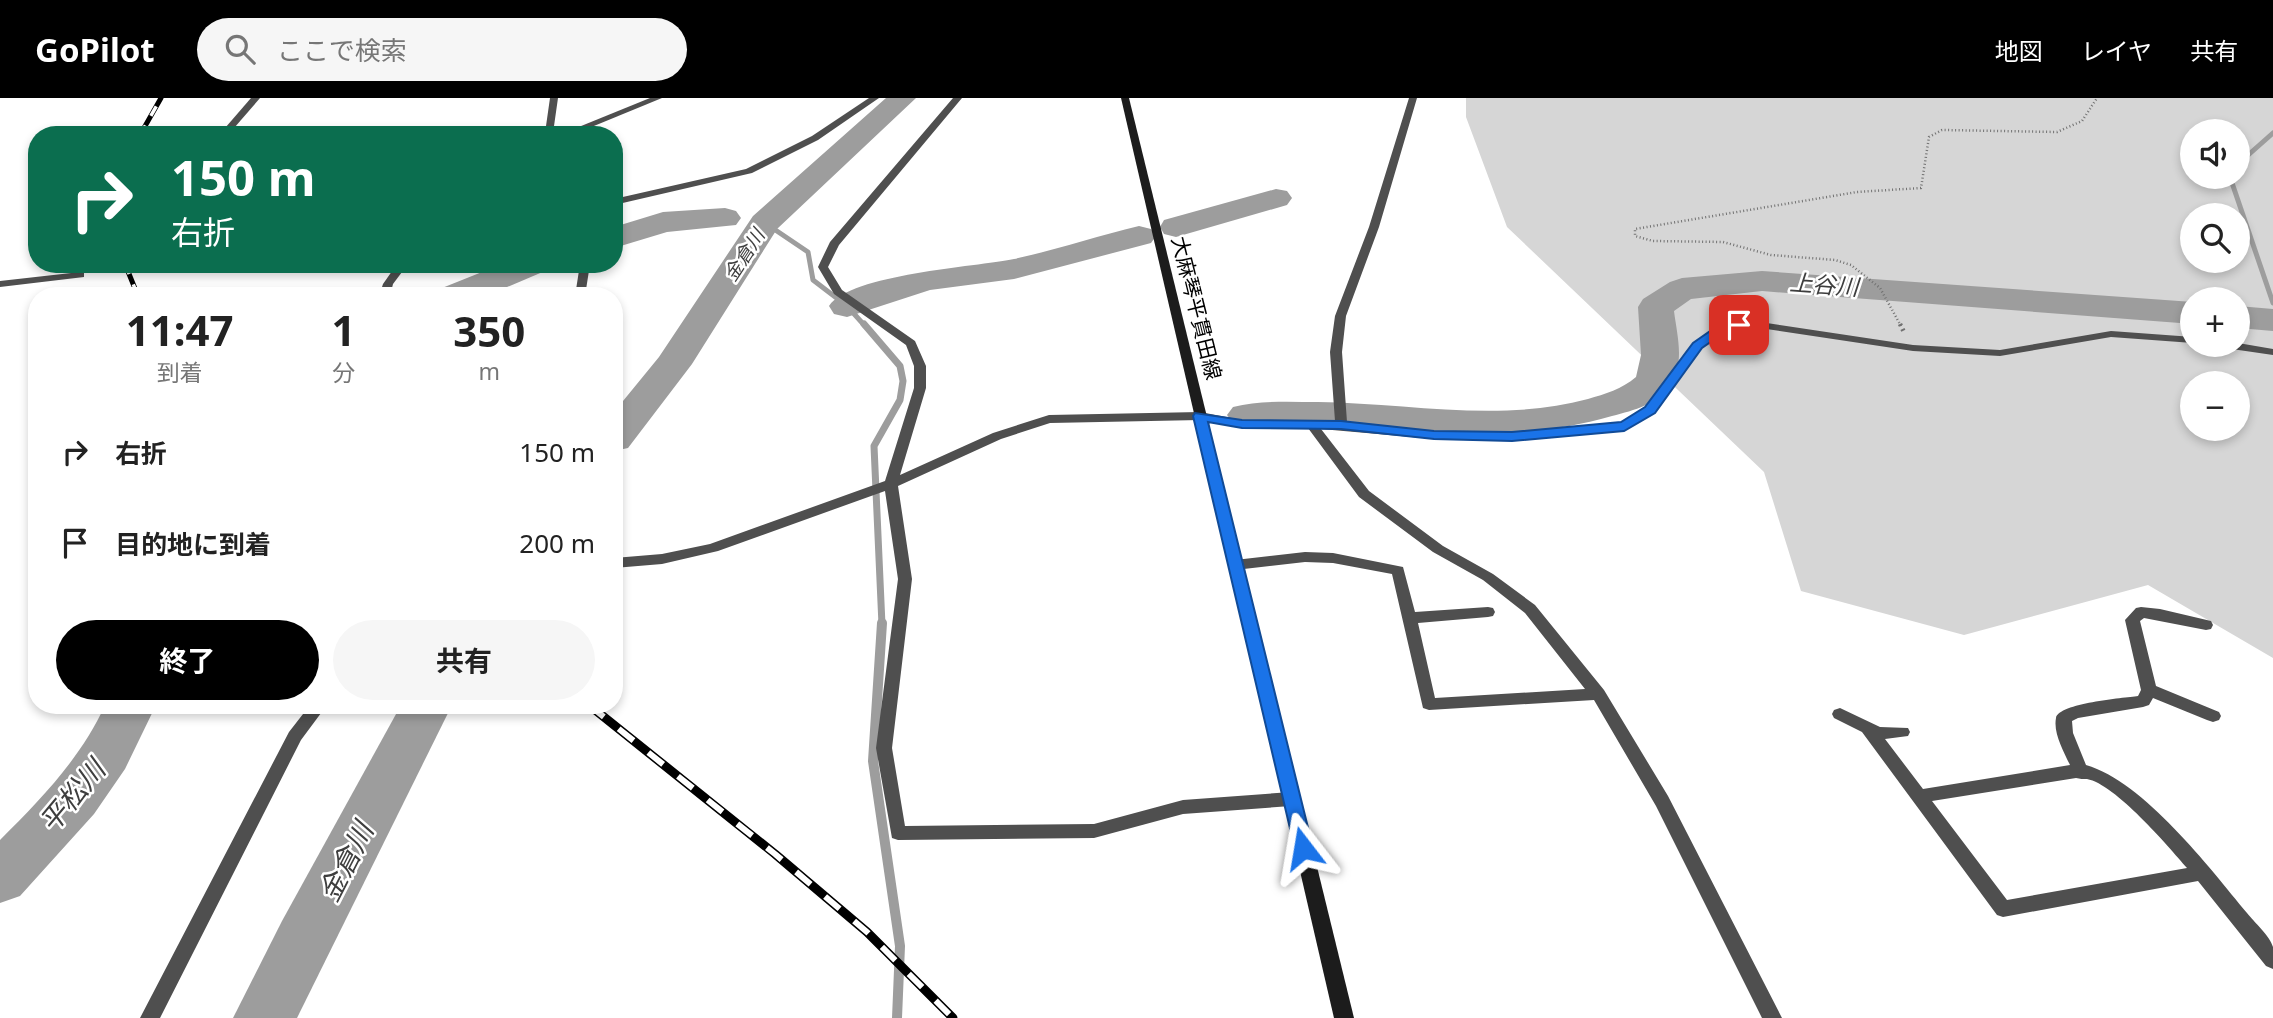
<!DOCTYPE html>
<html lang="ja">
<meta charset="utf-8">
<style>
:root{--surface:#fff;--page:#f6f6f6;--text:#222;--muted:#767676;--accent:#000}
body{margin:0;font-family:"Noto Sans","Noto Sans JP",sans-serif;background:var(--page);color:var(--text);height:100vh;display:flex;flex-direction:column;font-size:26px;white-space:nowrap}
*{box-sizing:border-box;margin:0}
p{font-size:23px;color:var(--muted)}
.icon{flex:none;width:38px;height:38px;fill:none;stroke:currentColor;stroke-width:2;stroke-linecap:round;stroke-linejoin:round}
.map{position:relative;flex:1;overflow:hidden}
.details{position:absolute;left:28px;top:189px;width:595px;height:427px;display:flex;flex-direction:column;background:var(--surface);border-radius:28px;box-shadow:0 4px 10px #0003}
.details>*{flex:none}
.top-card{position:absolute;left:28px;top:28px;width:595px;height:147px;border-radius:28px;box-shadow:0 4px 10px #0003;background:#0b6e4f;color:#fff;overflow:hidden}
.controls{position:absolute;left:2180px;top:21px;display:grid;gap:14px}
.controls a{display:grid;place-items:center;width:70px;height:70px;border-radius:50%;background:var(--surface);box-shadow:0 4px 10px #0003;font-size:35px}
.pin{position:absolute;display:grid;place-items:center;width:60px;height:60px;color:#fff;margin:-30px;border-radius:14px;box-shadow:0 4px 10px #0006}
.me{position:absolute;width:77px;margin:-38px;rotate:346deg;stroke-linejoin:round;filter:drop-shadow(0 0 5px #0008)}
.turn{display:flex;align-items:center;gap:24px;height:147px;padding:0 28px;font-size:32px}
.turn .icon{width:91px;height:91px;stroke-width:2.5}
.turn b{display:block;font-size:49px;line-height:60px}
.eta{display:flex;justify-content:space-evenly;align-items:center;height:119px;text-align:center}
.eta b{font-size:42px;font-weight:700;line-height:49px}
.action{display:flex;gap:14px;margin-top:auto;padding:14px 28px}
.action a{flex:1;height:80px;border-radius:42px;background:var(--accent);color:#fff;font-size:28px;font-weight:700;line-height:80px;text-align:center}
.action a+a{background:var(--page);color:var(--text)}
ul{padding:0;list-style:none}
li{display:flex;align-items:center;gap:21px;height:91px;padding:0 28px}
li div{flex:1}
li b{display:block;font-size:26px}
li em{font-style:normal}
header{display:flex;align-items:center;gap:42px;box-sizing:border-box;height:98px;padding:0 35px;background:var(--accent);color:#fff}
header strong{font-size:33px}
nav{display:flex;gap:38px;margin-inline-start:auto;font-size:24px}
.search{width:490px;height:63px;background:var(--page);display:flex;align-items:center;gap:18px;box-sizing:border-box;padding:0 24px;border-radius:38px;color:var(--muted);font-size:26px}
.map>svg:first-child{display:block}
</style>
<header>
<strong>GoPilot</strong>
<div class="search"><svg class="icon" aria-label="search" viewBox="0 0 24 24"><circle cx="10" cy="10" r="6"/><path d="M15 15l6 6"/></svg>ここで検索</div>
<nav><a>地図</a><a>レイヤ</a><a>共有</a></nav>
</header>
<div class="map">
<svg width="2273" height="920" viewBox="0 0 2273 920">
<rect width="100%" height="100%" fill="#fff"/>
<path fill="#d6d6d6" fill-rule="evenodd" d="M1466,0H2273V560L2148,487L1964,537L1801,493L1764,374L1507,129L1466,19ZM2193,33H2238V79H2193ZM2193,117H2238V163H2193ZM2193,201H2238V247H2193ZM2193,285H2238V331H2193Z"/>
<g fill="none" stroke-linecap="round" stroke-linejoin="round">
<g stroke="#9d9d9d" stroke-width="5">
<path d="M2238,66L2273,35"/>
<path d="M2230,79L2273,205"/>
<path d="M765,125L808,154L813,182L847,208L865,228"/>
</g>
<path stroke="#9d9d9d" stroke-width="7" d="M864,226L900,268L903,283L900,302L874,348L882,527"/>
<path stroke="#9d9d9d" stroke-width="10" d="M882,525L873,663L900,848L897,920"/>
<g fill="#9d9d9d" fill-rule="evenodd">
<path d="M886,0H916L777,131L692,266L628,350L614,353V314L659,259L753,118Z"/>
<path d="M1276,91L1287,93L1292,100L1287,107L1176,139L1164,136L1160,129L1164,122Z"/>
<path d="M725,110L736,113L741,120L736,127L667,134L614,150V129L663,114Z"/>
<path d="M1139,128L1151,131L1156,138L1151,145L1014,181L930,192L847,219L834,216L829,208C851,176 975,169 1014,161C1056,152 1097,138 1139,128Z"/>
<path d="M502,166H550L545,173L486,198H437L442,190Z"/>
<path d="M1762,173L2193,204V226L1762,193L1691,201L1674,213C1677,237 1685,264 1671,285C1657,307 1635,312 1612,318C1521,345 1430,332 1337,328C1307,327 1277,328 1247,329L1233,325L1227,317L1233,309C1260,302 1290,304 1318,304C1406,305 1501,325 1588,301C1605,296 1622,291 1636,279L1641,257L1638,209L1643,201L1670,184L1682,180Z"/>
<path d="M2238,208L2273,211V233L2238,230Z"/>
<path d="M105,607H156L125,671L94,716L20,798L0,805V742C41,701 81,660 105,607Z"/>
<path d="M401,607H452L297,920H233L282,823Z"/>
</g>
<path stroke="#717171" stroke-width="2.5" stroke-dasharray="1 2.5" stroke-linecap="butt" d="M1901,228L1880,190L1851,167L1835,162L1771,157L1723,144L1653,143L1635,138V131L1857,94L1921,90L1929,39L1942,32L2057,34L2082,23L2097,0"/>
<path stroke="#717171" stroke-width="4.5" stroke-dasharray="2 3.5" stroke-linecap="butt" d="M1900,226L1904,234"/>
<g fill="#4f4f4f" fill-rule="evenodd">
<path d="M251,0H260L228,37H219Z"/>
<path d="M550,0H558L554,28L558,37H549L546,28Z"/>
<path d="M650,0H662L572,37H559Z"/>
<path d="M869,0H879L818,42L752,75L614,107V101L746,71L812,38Z"/>
<path d="M953,0H962L839,147L828,169L842,192L915,243L926,268V290L900,377L993,335L1049,317L1200,314L1242,322L1335,323L1330,254L1335,218L1369,129L1409,0H1417L1379,129L1346,218L1342,254L1347,324L1434,333L1512,334L1621,325L1646,309L1693,245L1716,229L1739,224H1760L1913,247L2000,252L2111,233L2193,239V245L2111,239L2000,258L1913,253L1760,230H1739L1724,234L1701,249L1654,315L1624,332L1512,342L1434,341L1321,331L1369,393L1443,448L1493,476L1535,507L1604,592L1668,698L1782,920H1762L1656,708L1594,602L1429,612L1423,610L1392,476L1333,465L1305,464L1235,472L1230,470L1228,467L1230,464L1235,462L1305,454L1333,455L1403,469L1415,514L1488,509L1493,510L1495,514L1493,518L1488,519L1418,525L1435,600L1585,591L1525,515L1483,482L1433,454L1359,399L1308,330H1242L1200,322L1050,325L1001,341L898,388L912,481L892,650L905,728L1094,726L1183,702L1291,694L1297,696L1299,701L1297,706L1291,708L1183,716L1094,740L898,742L892,740L876,650L898,481L885,393L718,453L662,466L614,470V460L662,456L710,446L885,383L914,290V268L906,247L834,196L818,169L830,144Z"/>
<path d="M142,166H164C159,171 147,171 142,166Z"/>
<path d="M397,166H408L393,186L390,198H379L383,186Z"/>
<path d="M580,166H590L585,198H575Z"/>
<path d="M80,174L84,175V179L0,189V183Z"/>
<path d="M2238,245L2273,251V257L2225,250L2219,247Z"/>
<path d="M2141,509L2160,511L2211,523L2213,527L2211,531L2206,532L2144,520L2140,523L2156,588L2219,614L2221,618L2219,622L2213,624L2207,622L2153,600L2149,607L2143,609L2078,620L2072,623L2073,635L2086,667C2144,684 2209,769 2247,815C2254,824 2270,838 2273,849C2273,855 2273,864 2273,871L2266,868L2198,783L2003,819L1997,817L1862,634L1834,620L1832,616L1834,612L1840,610L1880,629L1908,630L1910,634L1908,638L1885,641L1923,691L2070,667C2064,654 2053,635 2056,620C2059,605 2123,600 2138,598L2141,592L2125,522L2136,510ZM2076,680C2080,681 2083,681 2087,681C2115,686 2168,748 2187,770L2007,802L1932,703Z"/>
<path d="M310,607H327L301,642L160,920H140L289,634Z"/>
</g>
<path fill="#1c1c1c" fill-rule="evenodd" d="M1121,0H1129L1354,920H1334Z"/>
<defs>
<g id="rail-far1">
<path d="M140,37L161,0"/>
<path d="M125,166L138,198"/>
</g>
<path id="rail" d="M589,607L775,756L867,834L953,920"/>
</defs>
<use href="#rail-far1" stroke="#000" stroke-width="5"/>
<use href="#rail" stroke="#000" stroke-width="9"/>
<use href="#rail-far1" stroke="#fff" stroke-width="3.5" stroke-dasharray="11" stroke-linecap="butt"/>
<use href="#rail" stroke="#fff" stroke-width="6" stroke-dasharray="19" stroke-linecap="butt"/>
</g>
<path fill="#1a73e8" stroke="#114b97" stroke-width="2" d="M1739,223L1744,224V230L1725,234L1702,250L1655,315L1624,333L1512,343L1434,341L1341,331L1242,330L1208,324L1313,750L1310,756L1303,758L1296,756L1193,318L1195,315L1242,322L1341,323L1434,333L1512,334L1621,324L1645,309L1693,245L1716,229Z"/>
<g text-anchor="middle" stroke-width="5" stroke-linejoin="round" paint-order="stroke">
<g font-size="19" font-style="italic" fill="#3e3e3e" stroke="#fff">
<text transform="translate(744 157) rotate(-57)" y="7">金倉川</text>
</g>
<g font-size="21" fill="#000" stroke="#fff">
<text transform="translate(1196 210) rotate(76)" y="7">大麻琴平貫田線</text>
</g>
<g font-size="23" font-style="italic" fill="#3e3e3e" stroke="#fff">
<text transform="translate(1824 187) rotate(4)" y="8">上谷川</text>
</g>
<g font-size="28" font-style="italic" fill="#3e3e3e" stroke="#fff">
<text transform="translate(72 698) rotate(-50)" y="10">平松川</text>
<text transform="translate(346 764) rotate(-63)" y="10">金倉川</text>
</g>
</g>
</svg>
<div class="controls">
<a><svg class="icon" aria-label="sound" viewBox="0 0 24 24"><path d="M4 9h4l5-4v14l-5-4H4zM17 9q2 3 0 6"/></svg></a>
<a><svg class="icon" aria-label="search" viewBox="0 0 24 24"><circle cx="10" cy="10" r="6"/><path d="M15 15l6 6"/></svg></a>
<a>+</a>
<a>−</a>
</div>
<div class="pin" style="left:1739px;top:227px;background:#d93025"><svg class="icon" aria-label="arrive" viewBox="0 0 24 24"><path d="M6 21V4h12l-3 4 3 4H6"/></svg></div>
<svg class="me" style="left:1303px;top:750px" viewBox="-20 -20 40 40"><path d="M0-17L14 15 0 8-14 15z" fill="#1a73e8" stroke="#fff" stroke-width="4"/></svg>
<div class="top-card">
<div class="turn"><svg class="icon" aria-label="right" viewBox="0 0 24 24"><path d="M7 20v-9h11M14 6l5 5-5 5"/></svg><div><b>150 m</b>右折</div></div>
</div>
<section class="details">
<div class="eta">
<div><b>11:47</b><p>到着</p></div>
<div><b>1</b><p>分</p></div>
<div><b>350</b><p>m</p></div>
</div>
<ul>
<li><svg class="icon" aria-label="right" viewBox="0 0 24 24"><path d="M7 20v-9h11M14 6l5 5-5 5"/></svg><div><b>右折</b></div><em>150 m</em></li>
<li><svg class="icon" aria-label="arrive" viewBox="0 0 24 24"><path d="M6 21V4h12l-3 4 3 4H6"/></svg><div><b>目的地に到着</b></div><em>200 m</em></li>
</ul>
<div class="action"><a>終了</a><a>共有</a></div>
</section>
</div>
